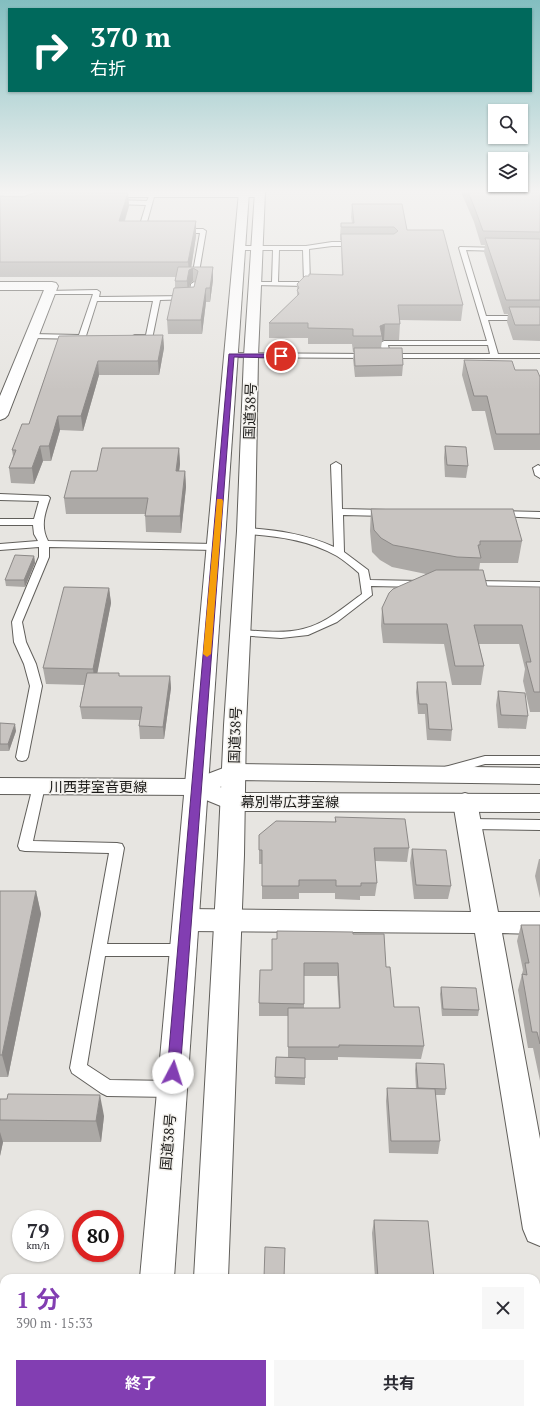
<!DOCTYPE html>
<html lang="ja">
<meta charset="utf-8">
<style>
:root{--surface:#fff;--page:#f7f7f7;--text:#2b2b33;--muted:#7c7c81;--accent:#823eb2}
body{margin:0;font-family:"PT Serif","Noto Sans JP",serif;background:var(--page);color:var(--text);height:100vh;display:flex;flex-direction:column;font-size:15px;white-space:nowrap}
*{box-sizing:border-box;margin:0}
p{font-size:13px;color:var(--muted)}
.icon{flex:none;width:22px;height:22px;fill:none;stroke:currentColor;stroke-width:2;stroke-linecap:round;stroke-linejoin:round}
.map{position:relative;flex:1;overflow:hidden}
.side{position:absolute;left:0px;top:1274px;width:540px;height:140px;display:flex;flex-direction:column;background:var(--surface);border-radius:12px 12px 0 0;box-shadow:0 1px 3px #0004}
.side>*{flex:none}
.hud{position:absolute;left:8px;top:8px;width:524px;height:84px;border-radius:0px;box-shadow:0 1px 3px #0004;background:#00695c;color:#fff;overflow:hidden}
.tools{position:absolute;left:488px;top:104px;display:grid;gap:8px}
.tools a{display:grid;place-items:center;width:40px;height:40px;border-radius:0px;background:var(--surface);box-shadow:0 1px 3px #0004;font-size:20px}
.speed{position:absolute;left:12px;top:1210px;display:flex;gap:8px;font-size:20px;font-weight:700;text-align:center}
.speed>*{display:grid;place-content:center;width:52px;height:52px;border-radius:50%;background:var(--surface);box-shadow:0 1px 3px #0004;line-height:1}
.speed small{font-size:10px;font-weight:400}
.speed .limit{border:6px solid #d22;background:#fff;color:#111}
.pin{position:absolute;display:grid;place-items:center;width:34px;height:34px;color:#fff;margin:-17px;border:2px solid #fff;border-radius:50%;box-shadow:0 1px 4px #0007}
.me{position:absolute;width:44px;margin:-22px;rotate:5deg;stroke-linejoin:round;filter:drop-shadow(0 0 3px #0008)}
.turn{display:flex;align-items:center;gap:14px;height:84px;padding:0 16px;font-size:18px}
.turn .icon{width:52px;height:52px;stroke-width:2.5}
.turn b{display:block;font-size:28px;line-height:34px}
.round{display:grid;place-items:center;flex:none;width:42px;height:42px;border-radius:0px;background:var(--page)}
.headline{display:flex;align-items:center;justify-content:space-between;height:68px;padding:0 16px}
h1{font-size:24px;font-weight:700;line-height:30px;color:var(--accent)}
.primary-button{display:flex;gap:8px;margin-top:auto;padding:8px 16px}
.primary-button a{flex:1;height:46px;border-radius:0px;background:var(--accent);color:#fff;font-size:16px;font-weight:700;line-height:46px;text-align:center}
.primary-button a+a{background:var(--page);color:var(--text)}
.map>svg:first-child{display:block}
</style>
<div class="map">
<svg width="540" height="1414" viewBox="0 0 540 1414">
<rect width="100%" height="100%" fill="#e7e5e1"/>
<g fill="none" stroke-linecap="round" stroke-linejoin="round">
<defs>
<g id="service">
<path d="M149,196L154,197L145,229L150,231L147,233L138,231L146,205L113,204L110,202L113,200L147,201Z"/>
<path d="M203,229L206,231L199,272L196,274L193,272L200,233H181L178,231L181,229Z"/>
<path d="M332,242H356L359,244L356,246H332L309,249L310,284L307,286L253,285L252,284L255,282H272L273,250H239L236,248L239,246H306ZM279,250H303L304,282H278Z"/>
<path d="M460,247L503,248V250L501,251L466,250L486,316H540V320H488L498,354H540V358H384L380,343L384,341H487L459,248ZM388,345H488L490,354H390Z"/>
<path d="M194,282L197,284L194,299L160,300L152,339H135L131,337L135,335H146L153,301H97L85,339L32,338L28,336L32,334L79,335L93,294H49L46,292L47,291L97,290L100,292L99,297L189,296L191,284Z"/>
<path d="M228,353L369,354L373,356L369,358L231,357H228Z"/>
<path d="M336,462L341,465L342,509L386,510L391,513L386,516L343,515L344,552L368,570L370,580L420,581L425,584L420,587L371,586L372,595L337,622L308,635L281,638L237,635L235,633L241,630C261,631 284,634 303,629C325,624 344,607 362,594L359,573C352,567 345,561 337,556C309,540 277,536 246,534L241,531L246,528C276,530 306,534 334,547L331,465Z"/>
<path d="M538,465L540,466V478L535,475L533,468Z"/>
<path d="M0,494L48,496L50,498C45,513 40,526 48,541L216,544L221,547L216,550L49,547V557L22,622L26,642L36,664L42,686L28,757L26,760L22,761L18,760L16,757L30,686L24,664L14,642L12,622L39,557V547L0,550V544L38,541L34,534L33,525H0V519H34L39,501L0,500Z"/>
<path d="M499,511L540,512V518L496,516L494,514L496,512Z"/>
<path d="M471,581L540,582V588L467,586L466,584Z"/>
<path d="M485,756H540V764H485L446,775L441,774L440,771L441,768Z"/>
<path d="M39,781L44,783L45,786L33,841L117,843L122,844L124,848L107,944H184L189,946L191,950L189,954L184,956H105L87,1065L110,1080L172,1081L178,1084L180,1089L178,1094L172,1097L107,1096L101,1093L72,1073L70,1068L109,853L25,851L20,850L18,846L33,786L34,783Z"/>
<path d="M468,819L540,820V830L468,829L463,827L461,824L463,821Z"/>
</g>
<g id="minor">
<path d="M0,282H52L56,283L58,286L8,415L5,418L0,420V396L44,290H0Z"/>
<path d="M465,793L474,796L477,802L498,912H540V934L502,933L540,1139V1246L528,1241L523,1229L475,933L186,931L177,928L173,920L177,912L186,909L471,912L453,802L456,796Z"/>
</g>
<g id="tertiary">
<path d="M0,192H67L68,194L63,197L0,196Z"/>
<path d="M95,192H264L265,194L260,197H99L95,196L94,194Z"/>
</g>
<path id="secondary" d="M0,778L197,779L205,781L209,787L205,793L197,795L0,794Z"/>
<path id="primary" d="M234,764L540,768V784L236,780L220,787L235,793L540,794V812L233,811L189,793L185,787L189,781Z"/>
<g id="trunk">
<path d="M239,192H249L174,1278H140Z"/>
<path d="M255,192H265L258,356L255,531L246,725L244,855L228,1278H194L218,855L224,725L237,531L244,356Z"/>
<path d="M127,1410H165L164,1414H126Z"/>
<rect x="185" y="1410" width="38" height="4"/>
</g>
</defs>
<use href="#service" stroke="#615f5b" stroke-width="2"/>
<use href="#minor" stroke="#615f5b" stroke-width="2"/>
<use href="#tertiary" stroke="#615f5b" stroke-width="2"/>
<use href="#secondary" stroke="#615f5b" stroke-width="2"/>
<use href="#primary" stroke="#615f5b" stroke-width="2"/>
<use href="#trunk" stroke="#615f5b" stroke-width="2"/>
<use href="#service" fill="#fff" fill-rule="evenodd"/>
<use href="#minor" fill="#fff" fill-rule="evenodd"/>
<use href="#tertiary" fill="#fff" fill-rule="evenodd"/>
<use href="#secondary" fill="#fff" fill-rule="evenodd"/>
<use href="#primary" fill="#fff" fill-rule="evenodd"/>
<use href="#trunk" fill="#fff" fill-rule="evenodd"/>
</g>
<g fill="#aca9a6" fill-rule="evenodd">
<path d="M461,192H540V341L513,340L507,322L508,314H504L484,252L485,245H481L474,222Z"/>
<path d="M128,193L129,206L125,221H196V236L191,267H213V280L210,302H206L202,334H168L167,320L175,287V281L176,277H0V196L22,197ZM193,281L195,282L194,287H189L190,284Z"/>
<path d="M352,204L407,230L463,305L461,321L400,320V324L399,340H384L382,341L381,348L403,365L402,376L355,377L353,359L354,352H353L352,344H308V338H269V323L297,296V284L342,275L341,240H340V236L341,223H352L351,217Z"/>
<path d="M163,335L164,348L159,375H99L83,431L60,430L51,461H43L34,484L11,483L9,468L13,456L12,450L29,424L59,336Z"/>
<path d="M464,360L515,370L540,377V450H494L485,411H472L462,375Z"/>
<path d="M445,446L468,466L466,478L445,477L444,458Z"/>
<path d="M179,448L180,464L179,471H185L186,487L181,533L146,532L145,514H66L64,498L97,471Z"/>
<path d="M371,509L522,541L518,563H480L479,570L487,586L540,587V712H530L523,681L525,669L519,644H479L484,666L481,685H452L444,644L383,643L381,626L382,608L426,574L392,567L380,560L372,552L370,531Z"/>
<path d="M34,556L35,563L25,587L6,586L5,580Z"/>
<path d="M109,588L111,603L97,673H119V676H170L171,688L164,739H140L139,726L140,720L82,719L80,707L84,685L46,684L43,668Z"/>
<path d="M417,682L452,730L451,741L427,740L425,714H418L416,692Z"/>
<path d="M498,691L528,716L526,729L498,728L496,705Z"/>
<path d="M0,723L16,731L9,751H0Z"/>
<path d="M335,817L409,848L407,862L375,861L377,883L375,896H360V900L335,899V893H299V899H262V864H259V850L335,822Z"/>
<path d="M412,849L451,886L448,899H414L410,863Z"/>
<path d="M539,859H540V898L535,876Z"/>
<path d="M0,891H36L41,914L8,1077H0Z"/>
<path d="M521,925H540V1081L533,1048H528L518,990L523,970L517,941Z"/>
<path d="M353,934L386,967L394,1007L424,1046L421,1059L338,1057V1060H305V1085L275,1084L276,1057H288V1016H259V1003L272,970L277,939ZM304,976H337L339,1008H304Z"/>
<path d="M441,987L479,1010L478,1016H442L440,994Z"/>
<path d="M416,1063L446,1089L445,1095H435L440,1141L438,1154L389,1153L386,1101L387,1088L416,1089L415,1070Z"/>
<path d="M0,1099L104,1116L101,1142H3L0,1156Z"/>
<path d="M374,1220L434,1278H375L372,1233Z"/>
</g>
<g fill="#8c8987">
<path d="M128,193L129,206L120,235L119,221Z"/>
<path d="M196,221V236L191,269L193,268V281L190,284L188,295L187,281L189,271L188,262Z"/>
<path d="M213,267V280L210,302V288Z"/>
<path d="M206,288V302L202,334L201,320Z"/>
<path d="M385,324L384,340L382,341V336L380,326Z"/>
<path d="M163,335L164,348L159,375L158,361Z"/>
<path d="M98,361L99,375L83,431L81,416Z"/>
<path d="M58,416L60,430L51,461L49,446Z"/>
<path d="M40,446L43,461L34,484L32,468Z"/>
<path d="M179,448L180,464L177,487L176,471Z"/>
<path d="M185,471L186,487L181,533L180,516Z"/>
<path d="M34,556L35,563L25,587L24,580Z"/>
<path d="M109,588L111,603L95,685L93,669Z"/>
<path d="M170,676L171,688L164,739L163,727Z"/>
<path d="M15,724L16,731L9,751L8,744Z"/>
<path d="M36,891L41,914L8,1077L2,1055Z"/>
<path d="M100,1095L104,1116L101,1142L96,1121Z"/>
<path d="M0,1132L3,1142L0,1156Z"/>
</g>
<g fill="#c8c4c1" stroke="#8c8987">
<path d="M38,192L128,193L119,221H196L188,262H0V196L22,197Z"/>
<path d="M468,192H540V232L483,231L475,209Z"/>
<path d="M352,204H402L407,230H443L463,305H398L400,324H385L380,326L382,336H353V329L308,328V323H269L299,294L297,290L299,288L297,284L305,276H309V274L343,275L341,234H394L398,231L394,227H341V223H354Z"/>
<path d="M485,238L540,239V300H506Z"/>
<path d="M178,267H213L210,288H206L201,320H167L174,288L194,287L198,271L193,268L189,270L187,281H175Z"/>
<path d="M509,307H540V325H515Z"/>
<path d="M163,335L158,361H98L81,416H58L49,446H40L32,468H9L16,450H12L22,424H29L59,336Z"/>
<path d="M354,348H402L403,365L355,366Z"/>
<path d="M464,360L512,361L515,370H537L540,377V434H496L487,396H474Z"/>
<path d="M445,446L466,447L468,466L447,465Z"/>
<path d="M102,448H179L176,471H185L180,516H145L148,498H64L71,471H97Z"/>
<path d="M371,509H513L522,541H480V545H478L481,558L457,557L393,545L381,538L374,530Z"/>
<path d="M15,555L34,556L24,580H5Z"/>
<path d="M436,570H483L487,586L540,587V692H534L526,662H531L522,625H474L484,666H455L447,624H384L382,608L389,593L393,589Z"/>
<path d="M64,587L109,588L93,669L43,668Z"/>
<path d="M87,673H119V676H170L163,727L139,726L142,707H80Z"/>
<path d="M417,682H446L452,730L429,729L427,704H419Z"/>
<path d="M498,691L525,693L528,716L501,715Z"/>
<path d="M0,723L15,724L8,744H0Z"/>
<path d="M335,817L405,819L409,848H374L377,883H361V886H336V880H299V886H262V850H259V835L276,821L336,822Z"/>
<path d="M412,849L446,850L451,886L416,885Z"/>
<path d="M0,891H36L2,1055H0Z"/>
<path d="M521,925H540V1044L537,1032H532L522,974L527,975L525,963H529Z"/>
<path d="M277,931L353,932V934H384L386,967H390L394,1007H419L424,1046L339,1045V1047H288V1008H340L338,963H304V1004L259,1003L260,970H272V939H277Z"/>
<path d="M441,987L476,988L479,1010L443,1009Z"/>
<path d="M276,1057L305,1058V1078L275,1077Z"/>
<path d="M416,1063L444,1064L446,1089L418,1088Z"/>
<path d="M387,1088L435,1089L440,1141H391Z"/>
<path d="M8,1094L100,1095L96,1121L0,1120V1099H7Z"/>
<path d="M374,1220L428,1221L434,1278H378Z"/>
<path d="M265,1247L285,1248L284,1278H264Z"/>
</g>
<linearGradient id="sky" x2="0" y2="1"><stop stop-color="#83bec0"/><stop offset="0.49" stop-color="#f4f3f2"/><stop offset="1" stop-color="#f4f3f2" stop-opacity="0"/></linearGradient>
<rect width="540" height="390" fill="url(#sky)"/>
<path fill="#823eb2" stroke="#542874" d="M229,354H281L284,356L281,358L234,357L180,1073L178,1077L173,1079L169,1077L167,1073Z"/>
<path fill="#f59e0b" d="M217,499H222L223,501L211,654L207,657L203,654Z"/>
<g text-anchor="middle" stroke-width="3" stroke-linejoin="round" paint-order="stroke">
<g font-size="14" fill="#1a1917" stroke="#f4f2ee">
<text transform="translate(250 411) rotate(-88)" y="5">国道38号</text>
<text transform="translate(235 735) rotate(-88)" y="5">国道38号</text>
<text x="98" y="792">川西芽室音更線</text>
<text x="290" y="807">幕別帯広芽室線</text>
<text transform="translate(168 1142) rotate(-85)" y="5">国道38号</text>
</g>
</g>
</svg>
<div class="tools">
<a><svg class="icon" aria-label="search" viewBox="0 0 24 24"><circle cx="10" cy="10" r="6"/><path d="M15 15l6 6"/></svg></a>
<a><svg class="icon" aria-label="layers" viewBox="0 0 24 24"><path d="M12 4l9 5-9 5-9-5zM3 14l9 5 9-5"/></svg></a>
</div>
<div class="speed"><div>79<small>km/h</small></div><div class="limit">80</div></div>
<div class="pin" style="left:281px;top:356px;background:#d93025"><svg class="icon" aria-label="arrive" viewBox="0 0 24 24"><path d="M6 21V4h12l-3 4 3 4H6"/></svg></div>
<svg class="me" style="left:173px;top:1073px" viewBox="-20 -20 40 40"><circle r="19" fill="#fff"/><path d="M0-13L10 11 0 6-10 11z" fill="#823eb2"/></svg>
<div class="hud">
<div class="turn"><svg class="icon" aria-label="right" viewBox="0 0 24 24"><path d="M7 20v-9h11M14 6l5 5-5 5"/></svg><div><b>370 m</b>右折</div></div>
</div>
<section class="side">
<div class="headline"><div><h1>1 分</h1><p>390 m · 15:33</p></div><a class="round"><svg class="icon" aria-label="close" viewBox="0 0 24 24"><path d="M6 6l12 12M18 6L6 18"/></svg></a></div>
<div class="primary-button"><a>終了</a><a>共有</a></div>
</section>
</div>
